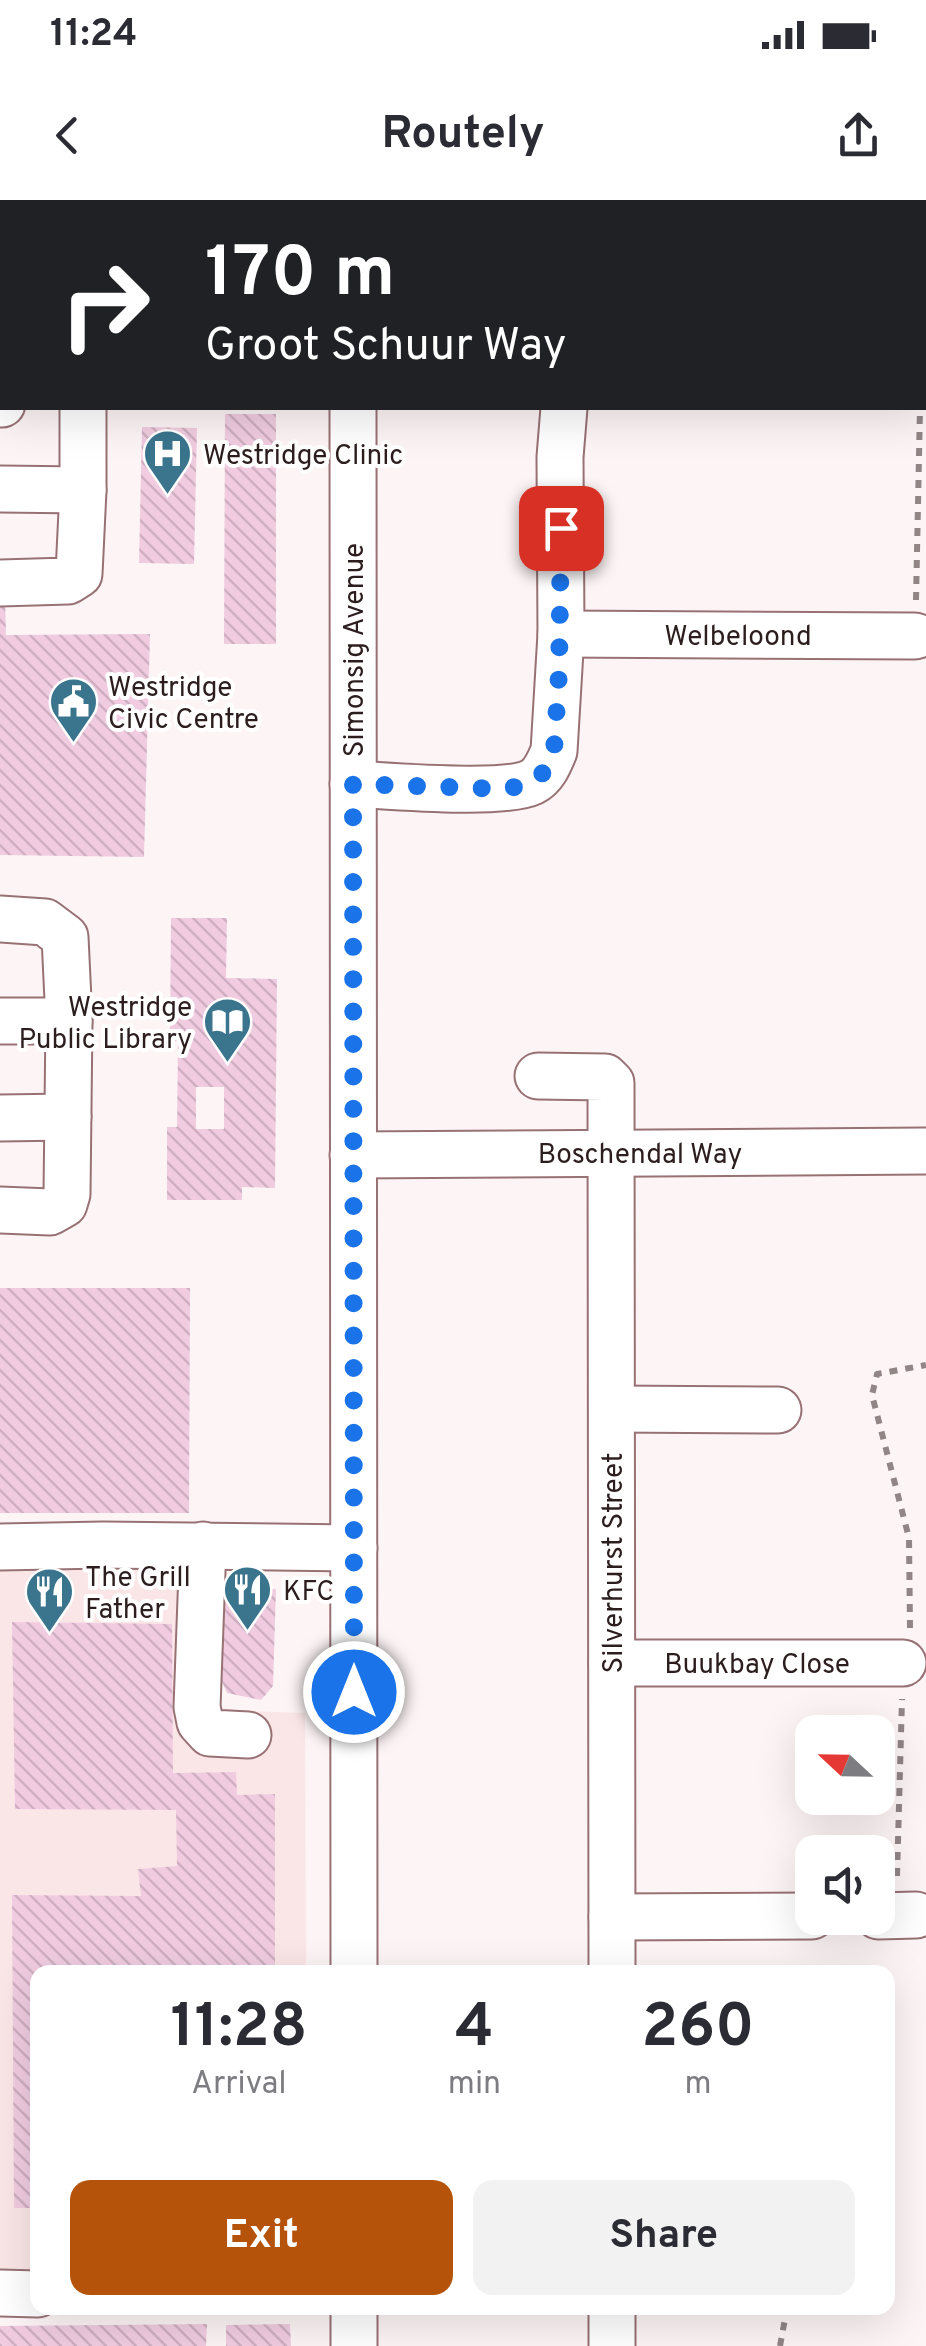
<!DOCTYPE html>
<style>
:root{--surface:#fff;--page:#f2f2f3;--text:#2b2b33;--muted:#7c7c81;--accent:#b45309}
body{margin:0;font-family:Overpass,sans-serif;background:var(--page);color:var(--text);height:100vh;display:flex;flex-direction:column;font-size:38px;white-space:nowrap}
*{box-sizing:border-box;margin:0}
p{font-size:32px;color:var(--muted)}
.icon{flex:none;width:55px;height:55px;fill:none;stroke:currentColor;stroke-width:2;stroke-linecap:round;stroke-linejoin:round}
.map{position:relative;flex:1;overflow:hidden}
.panel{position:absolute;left:30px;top:1765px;width:865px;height:350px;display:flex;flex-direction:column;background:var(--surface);border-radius:20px;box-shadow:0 10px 40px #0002}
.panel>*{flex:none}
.guide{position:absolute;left:0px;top:0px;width:928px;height:210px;box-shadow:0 10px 40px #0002;background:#202124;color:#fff;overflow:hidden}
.needle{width:65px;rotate:292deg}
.tools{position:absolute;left:795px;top:1515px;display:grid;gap:20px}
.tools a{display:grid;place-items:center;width:100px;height:100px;border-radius:20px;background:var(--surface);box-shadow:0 10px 40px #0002;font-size:50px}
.pin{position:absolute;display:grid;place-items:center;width:85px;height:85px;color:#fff;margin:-42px;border-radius:20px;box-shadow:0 5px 15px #0006}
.me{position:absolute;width:110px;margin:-55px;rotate:0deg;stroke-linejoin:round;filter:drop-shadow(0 0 8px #0008)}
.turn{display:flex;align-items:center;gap:35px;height:210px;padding:0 40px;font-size:45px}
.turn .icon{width:130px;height:130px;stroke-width:2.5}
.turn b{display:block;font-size:70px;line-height:85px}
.eta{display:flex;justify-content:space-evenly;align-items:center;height:170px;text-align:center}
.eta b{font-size:60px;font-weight:700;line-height:70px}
.primary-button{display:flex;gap:20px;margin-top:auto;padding:20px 40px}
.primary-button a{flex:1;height:115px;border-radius:20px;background:var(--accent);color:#fff;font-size:40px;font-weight:700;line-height:115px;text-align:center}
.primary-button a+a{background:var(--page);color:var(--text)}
.status{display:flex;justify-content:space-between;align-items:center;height:70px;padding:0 50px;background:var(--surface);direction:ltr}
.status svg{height:28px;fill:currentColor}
header{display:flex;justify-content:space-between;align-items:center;height:130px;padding:0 40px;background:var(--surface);font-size:45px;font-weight:700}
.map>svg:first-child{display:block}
</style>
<div class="status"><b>11:24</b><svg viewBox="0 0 49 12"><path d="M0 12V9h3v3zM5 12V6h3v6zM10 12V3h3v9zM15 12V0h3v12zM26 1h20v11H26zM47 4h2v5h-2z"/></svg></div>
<header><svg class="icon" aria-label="back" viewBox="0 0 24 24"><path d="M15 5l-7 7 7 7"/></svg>Routely<svg class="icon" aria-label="share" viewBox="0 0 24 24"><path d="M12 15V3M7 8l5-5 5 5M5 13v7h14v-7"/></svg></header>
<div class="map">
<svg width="926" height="2146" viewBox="0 0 926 2146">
<defs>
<pattern id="building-back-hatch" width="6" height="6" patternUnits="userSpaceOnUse" patternTransform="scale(2.5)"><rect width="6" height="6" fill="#f1cce1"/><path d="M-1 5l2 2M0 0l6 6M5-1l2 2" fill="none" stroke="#cfafc1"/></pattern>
</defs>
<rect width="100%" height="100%" fill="#fdf4f5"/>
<path fill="#fbe6e7" d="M0,1359L214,1361L212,1510L305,1513L306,1772H38L37,2081H0Z"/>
<g fill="url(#building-back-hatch)" fill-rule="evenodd">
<path d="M225,214H276V444H224Z"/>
<path d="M142,227L197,228L194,364L139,363Z"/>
<path d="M0,398H5L6,435L150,434L144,657L0,655Z"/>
<path d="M171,718H227L226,778L277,779L275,988L242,987V1000H167V927H177L178,841H170ZM196,887H224V929H196Z"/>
<path d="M0,1088H190L189,1313H0Z"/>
<path d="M223,1388L276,1389L273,1486L261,1500L227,1493L220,1477Z"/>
<path d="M12,1422L172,1424L173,1573L236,1572L237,1595L275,1594V1772H38V2008H14L12,1695L141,1696L138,1669L177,1666L176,1610L15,1609Z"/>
<path d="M207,2124L206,2146H0V2126Z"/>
<path d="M290,2124L291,2146H226V2125Z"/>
</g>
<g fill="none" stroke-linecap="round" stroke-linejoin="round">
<defs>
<g id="minor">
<path d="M352,0V2"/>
<path d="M660,2L661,0"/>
<path d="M0,25H2"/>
<path d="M0,106H2"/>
<path d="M0,204H2"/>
<path d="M353,208L354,1772"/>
<path d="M0,289L83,290"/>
<path d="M0,383L68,381L79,374L83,290V208"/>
<path d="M561,434L915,436"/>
<path d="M353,584C391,586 503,596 532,582C544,576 549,563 554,551L561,434L560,257L564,208"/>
<path d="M0,719L45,722L65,737L69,821L67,994L64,1004L50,1012L0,1010"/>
<path d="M0,821H69"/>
<path d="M538,876L605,877L611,883L612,1772"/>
<path d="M0,918L68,917"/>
<path d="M353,955L926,951"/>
<path d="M612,1209L778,1210"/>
<path d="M203,1345L197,1507L200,1522L210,1533L248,1535"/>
<path d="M0,1347L103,1345L354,1348"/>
<path d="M612,1463H903"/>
<path d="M878,1716L916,1715"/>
<path d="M612,1717L812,1716"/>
<path d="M0,2093L38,2094"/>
<path d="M354,2146V2108"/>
<path d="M612,2146V2108"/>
</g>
</defs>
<use href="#minor" stroke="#987175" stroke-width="49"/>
<g stroke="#918586" stroke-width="6" stroke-dasharray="8 8" stroke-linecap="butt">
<path d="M921,0V2"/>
<path d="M916,400L920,208"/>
<path d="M910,1428L909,1338L872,1195L877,1174L926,1165"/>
<path d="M897,1676L902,1499"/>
<path d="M780,2146L787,2108"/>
</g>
<use href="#minor" stroke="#fff" stroke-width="45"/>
</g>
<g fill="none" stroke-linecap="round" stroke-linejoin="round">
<path stroke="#1a73e8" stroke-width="18" stroke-dasharray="0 32.4" d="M354,1492L353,584L508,589L534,581L547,569L554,551L559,473L561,328"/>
</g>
<defs>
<symbol id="hospital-pin" viewBox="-11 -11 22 30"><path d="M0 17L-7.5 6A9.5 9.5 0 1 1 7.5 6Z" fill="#3a748d" stroke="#fff"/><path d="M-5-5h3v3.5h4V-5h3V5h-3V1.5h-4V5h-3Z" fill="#fff"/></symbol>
<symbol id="civic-pin" viewBox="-11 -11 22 30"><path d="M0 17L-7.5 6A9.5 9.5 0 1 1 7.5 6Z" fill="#3a748d" stroke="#fff"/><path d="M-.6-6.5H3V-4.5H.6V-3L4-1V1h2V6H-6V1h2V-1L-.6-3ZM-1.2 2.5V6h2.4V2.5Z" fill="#fff"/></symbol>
<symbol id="library-pin" viewBox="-11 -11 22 30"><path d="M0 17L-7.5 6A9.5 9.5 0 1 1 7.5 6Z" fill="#3a748d" stroke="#fff"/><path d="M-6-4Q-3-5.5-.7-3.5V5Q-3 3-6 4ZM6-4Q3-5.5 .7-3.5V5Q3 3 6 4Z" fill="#fff"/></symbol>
<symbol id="restaurant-pin" viewBox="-11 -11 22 30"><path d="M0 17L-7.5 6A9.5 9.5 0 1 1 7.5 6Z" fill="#3a748d" stroke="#fff"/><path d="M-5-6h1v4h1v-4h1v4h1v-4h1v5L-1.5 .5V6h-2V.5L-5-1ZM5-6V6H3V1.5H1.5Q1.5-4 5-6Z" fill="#fff"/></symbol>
</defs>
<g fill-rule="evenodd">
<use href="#hospital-pin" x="140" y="226" width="55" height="75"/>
<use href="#civic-pin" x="46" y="474" width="55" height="75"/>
<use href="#library-pin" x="200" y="794" width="55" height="75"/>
<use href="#restaurant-pin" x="220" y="1362" width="55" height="75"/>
<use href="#restaurant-pin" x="22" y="1364" width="55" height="75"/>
</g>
<g text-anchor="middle" stroke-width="8" stroke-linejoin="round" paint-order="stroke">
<g font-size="28" fill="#2c1d1e" stroke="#fff" text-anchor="start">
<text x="203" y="264">Westridge Clinic</text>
<text x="108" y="496">Westridge<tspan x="108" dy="32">Civic Centre</tspan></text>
<text x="192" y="816" text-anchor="end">Westridge<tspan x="192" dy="32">Public Library</tspan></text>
<text x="85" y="1386">The Grill<tspan x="85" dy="32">Father</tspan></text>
<text x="283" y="1400">KFC</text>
</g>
<g font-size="28" fill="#2c1d1e" stroke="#fff">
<text x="738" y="445">Welbeloond</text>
<text transform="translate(353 450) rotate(-90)" y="10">Simonsig Avenue</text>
<text x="640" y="963">Boschendal Way</text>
<text transform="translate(612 1363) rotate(-90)" y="10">Silverhurst Street</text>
<text x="757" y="1473">Buukbay Close</text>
</g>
</g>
</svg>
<div class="tools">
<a><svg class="needle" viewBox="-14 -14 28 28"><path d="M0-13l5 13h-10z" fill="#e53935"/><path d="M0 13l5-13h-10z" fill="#7c7c81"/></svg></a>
<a><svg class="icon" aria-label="sound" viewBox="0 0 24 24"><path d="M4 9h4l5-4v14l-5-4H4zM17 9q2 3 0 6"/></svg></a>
</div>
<div class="pin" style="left:561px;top:328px;background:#d93025"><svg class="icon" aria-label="arrive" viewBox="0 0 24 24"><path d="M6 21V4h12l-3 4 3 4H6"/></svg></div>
<svg class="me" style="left:354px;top:1492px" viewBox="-20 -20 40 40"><circle r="17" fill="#1a73e8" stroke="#fff" stroke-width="3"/><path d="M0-11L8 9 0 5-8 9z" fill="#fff"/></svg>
<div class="guide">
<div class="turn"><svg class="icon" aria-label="right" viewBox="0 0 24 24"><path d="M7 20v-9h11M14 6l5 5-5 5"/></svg><div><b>170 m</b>Groot Schuur Way</div></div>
</div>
<section class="panel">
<div class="eta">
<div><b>11:28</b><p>Arrival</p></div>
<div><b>4</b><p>min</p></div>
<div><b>260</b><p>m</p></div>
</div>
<div class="primary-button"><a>Exit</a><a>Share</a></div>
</section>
</div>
